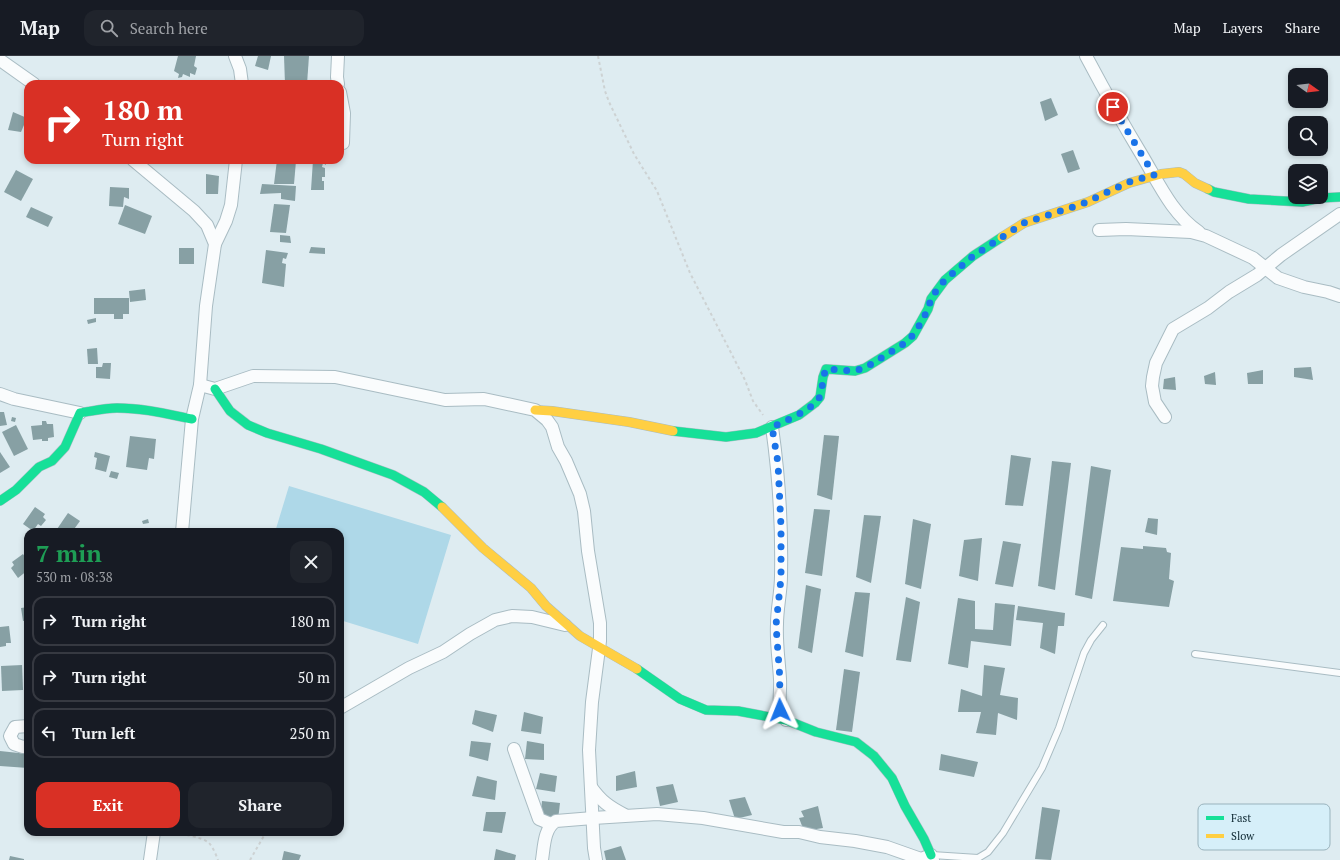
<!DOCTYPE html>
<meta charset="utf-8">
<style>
:root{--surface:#171b24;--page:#20242c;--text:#f1f3f6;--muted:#9ea1a6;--line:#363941;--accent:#d93025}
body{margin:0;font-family:"PT Serif",serif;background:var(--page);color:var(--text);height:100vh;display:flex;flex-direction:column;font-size:15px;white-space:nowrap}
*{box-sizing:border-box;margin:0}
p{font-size:13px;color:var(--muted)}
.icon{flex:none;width:22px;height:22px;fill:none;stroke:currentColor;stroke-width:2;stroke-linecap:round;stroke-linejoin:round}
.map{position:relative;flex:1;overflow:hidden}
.side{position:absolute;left:24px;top:472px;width:320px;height:308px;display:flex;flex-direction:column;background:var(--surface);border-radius:12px;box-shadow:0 2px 6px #0003}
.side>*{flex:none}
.hud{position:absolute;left:24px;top:24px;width:320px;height:84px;border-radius:12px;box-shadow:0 2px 6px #0003;background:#d93025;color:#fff;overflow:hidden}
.needle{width:26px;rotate:104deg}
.buttons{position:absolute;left:1288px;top:12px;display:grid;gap:8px}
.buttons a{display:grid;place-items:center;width:40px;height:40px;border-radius:8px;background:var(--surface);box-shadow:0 2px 6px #0003;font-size:20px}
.pin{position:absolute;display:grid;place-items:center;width:34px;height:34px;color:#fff;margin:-17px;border:2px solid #fff;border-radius:50%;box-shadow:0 1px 4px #0007}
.me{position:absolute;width:44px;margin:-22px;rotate:358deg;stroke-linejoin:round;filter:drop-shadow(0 0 3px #0008)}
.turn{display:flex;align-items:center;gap:14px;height:84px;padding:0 12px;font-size:18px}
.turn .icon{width:52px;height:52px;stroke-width:2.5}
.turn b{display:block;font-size:28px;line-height:34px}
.round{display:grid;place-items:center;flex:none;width:42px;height:42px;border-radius:12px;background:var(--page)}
.headline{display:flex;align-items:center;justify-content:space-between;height:68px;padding:0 12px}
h1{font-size:24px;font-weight:800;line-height:30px;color:#1e9e55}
.action{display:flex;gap:8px;margin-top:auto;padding:8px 12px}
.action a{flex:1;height:46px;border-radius:12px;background:var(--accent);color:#fff;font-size:16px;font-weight:800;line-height:46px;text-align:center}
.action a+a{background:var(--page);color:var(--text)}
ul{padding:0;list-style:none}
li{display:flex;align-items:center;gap:12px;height:50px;margin:0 8px 6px;padding:0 4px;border:2px solid var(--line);border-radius:12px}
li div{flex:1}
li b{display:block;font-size:15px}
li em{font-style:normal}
header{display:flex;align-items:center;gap:24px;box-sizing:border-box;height:56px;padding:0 20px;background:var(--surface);border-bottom:1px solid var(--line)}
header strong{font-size:19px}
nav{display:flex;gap:22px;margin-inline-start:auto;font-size:14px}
.search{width:280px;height:36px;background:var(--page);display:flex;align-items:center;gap:10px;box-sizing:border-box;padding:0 14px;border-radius:12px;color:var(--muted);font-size:15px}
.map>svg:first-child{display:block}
</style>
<header>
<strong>Map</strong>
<div class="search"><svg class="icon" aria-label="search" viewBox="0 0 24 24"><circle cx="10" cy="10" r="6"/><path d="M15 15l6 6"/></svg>Search here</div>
<nav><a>Map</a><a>Layers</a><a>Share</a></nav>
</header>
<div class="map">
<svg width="1340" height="804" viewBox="0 0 1340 804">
<rect width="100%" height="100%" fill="#deecf1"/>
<path fill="#aed8e8" d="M289,430L451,479L418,588L340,564V476H275Z"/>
<g fill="#87a0a4">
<path d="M178,0H196L194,10L197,12L195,19L190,17V21L183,18L182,21L178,22L179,18L174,15Z"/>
<path d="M258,0H271L268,14L255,10Z"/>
<path d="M284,0H309L307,28H285Z"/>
<path d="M1051,42L1058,59L1045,65L1040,46Z"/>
<path d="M13,56L27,62L21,76L8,74Z"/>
<path d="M1073,94L1080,113L1068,117L1061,98Z"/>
<path d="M277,104L296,105L294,128H274Z"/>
<path d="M313,104H326V109L323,107L322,111L325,112V121H322V125H324V134H311Z"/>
<path d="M16,114L33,123L21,145L4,136Z"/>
<path d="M206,118L219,120L218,138H206Z"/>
<path d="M262,128L296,130L295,145L281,143V137L260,138Z"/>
<path d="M110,131L129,132V143L124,141L123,151L109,150Z"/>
<path d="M274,148L290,149L286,177L270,176Z"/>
<path d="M125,149L152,160L145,178L118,168Z"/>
<path d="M31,151L53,161L48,171L26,161Z"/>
<path d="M280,179L290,180L291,187L280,186Z"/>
<path d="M311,191L325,192V198L309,197Z"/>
<rect x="179" y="192" width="15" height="16"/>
<path d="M266,194L288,197L286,203L283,202L282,207L286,208L284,231L262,227Z"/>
<path d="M145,233L146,244L130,246L129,235Z"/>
<path d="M94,242H129V258H123V263H114V258H94Z"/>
<path d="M96,262V266L88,268L87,264Z"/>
<path d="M97,292L98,308H88L87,293Z"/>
<path d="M103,307H111L110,323L96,322V311H102Z"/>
<path d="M1311,311L1313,324L1294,321V312Z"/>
<path d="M1263,314V328H1248L1247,317Z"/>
<path d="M1215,316L1216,329L1205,328L1204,320Z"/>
<path d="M1175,321L1176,334L1163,333L1164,323Z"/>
<path d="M0,356H4L7,369L0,370Z"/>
<path d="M12,361L16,362L15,366L11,365Z"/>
<path d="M42,365H46L47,368H53L54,381L48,382V385H42V383L33,384L31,370L42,369Z"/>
<path d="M16,369L28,393L14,400L2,376Z"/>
<path d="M824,379L839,380L832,444L817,439Z"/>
<path d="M130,380L156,383L154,403L149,402L147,414L126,411Z"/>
<path d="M0,396L10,411L0,417Z"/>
<path d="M95,396L110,400L106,416L95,413L97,402L94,401Z"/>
<path d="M1011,399L1031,402L1023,450L1005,449Z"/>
<path d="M1052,405L1071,407L1055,534L1038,530Z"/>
<path d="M1091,410L1111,414L1092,543L1075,539Z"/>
<path d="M111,415L119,417L117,423L109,421Z"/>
<path d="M35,451L45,458L43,461L46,464L41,470L38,468L33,475L23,468Z"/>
<path d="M814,453L830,454L822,520L805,517Z"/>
<path d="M68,457L80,465L72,476H55Z"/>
<path d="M864,459L881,460L871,527L856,521Z"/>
<path d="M1148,462L1158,463L1157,479L1145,476Z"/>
<path d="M148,463L149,467L143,468L142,465Z"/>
<path d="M913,463L931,468L921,533L905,528Z"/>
<path d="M982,482L978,525L959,520L964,484Z"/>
<path d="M1003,485L1021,488L1013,531L995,528Z"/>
<path d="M1143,490L1166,492L1167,496L1171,497L1169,523L1174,525L1169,551L1113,545L1121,491L1143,493Z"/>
<path d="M23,498L25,501L28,498V514L18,522L11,512L14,509L12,506Z"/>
<path d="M806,529L821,533L812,597L798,592Z"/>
<path d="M855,536L870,537L863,601L845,596Z"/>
<path d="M906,541L920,546L911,606L896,604Z"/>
<path d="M958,542L975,545V573L993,574L995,547L1015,549L1011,590L971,585L968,612L948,608Z"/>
<path d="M1018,550L1065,557L1064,570H1058L1055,598L1040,592L1043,567L1016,564Z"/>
<path d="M28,551V564L23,565L21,552Z"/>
<path d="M9,570L11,587H6V590L0,591V571Z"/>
<path d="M22,609L23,634L2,635L1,610Z"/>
<path d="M984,609L1005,612L1000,639L1018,642L1017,664L998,657L996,679L976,677L981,656H958L961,633L982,640Z"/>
<path d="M844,613L860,616L852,676L836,674Z"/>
<path d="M475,654L497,659L493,676L472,668Z"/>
<path d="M524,656L543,661L541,678L521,675Z"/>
<path d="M471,685L491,687L488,705L469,700Z"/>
<path d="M527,685L544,688V704L525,703Z"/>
<path d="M0,695L28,698V712L0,710Z"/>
<path d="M941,698L978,706L974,721L939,714Z"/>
<path d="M635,715L637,731L616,735V720Z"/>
<path d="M540,717L557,720L555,736L536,733Z"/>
<path d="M477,720L497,725L495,744L472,740Z"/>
<path d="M673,728L678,746L660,750L656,731Z"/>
<path d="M745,741L752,759L735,763L729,744Z"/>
<path d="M542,745L560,747L558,764H540Z"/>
<path d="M818,750L823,772L804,775L799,762L804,761L801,755Z"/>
<path d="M1042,751L1060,754L1051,804L1035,803Z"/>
<path d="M486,756H506L502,777L483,775Z"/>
<path d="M621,790L626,804H606L604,795Z"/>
<path d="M496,793L516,799L515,804H494Z"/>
<path d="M284,795L301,799L299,804H282Z"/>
<path d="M10,800L24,803V804H9Z"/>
</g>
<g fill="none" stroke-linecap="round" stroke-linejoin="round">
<defs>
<g id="lane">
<path d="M1195,598L1340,617"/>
<path d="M932,799L978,802L988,796L1003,777L1042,712L1059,672L1084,597L1091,584L1103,569"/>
</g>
<g id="street">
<path d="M235,0L240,13L242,28"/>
<path d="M1086,0C1104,34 1123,68 1143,101C1159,128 1173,159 1199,176"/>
<path d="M0,4L34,28"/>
<path d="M338,28L337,21L338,0"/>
<path d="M340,36L344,57L343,87"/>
<path d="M133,104L194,155L207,169L215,188L206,250L200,329L192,363L182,476"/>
<path d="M1099,174L1126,173L1191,176L1206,180L1253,202L1278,222L1304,231L1328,236L1340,240"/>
<path d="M215,188L226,165L231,149L236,104"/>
<path d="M200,329L215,333L253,320L335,321L445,344L484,343L535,354L547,364L552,371L558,391L566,405L580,438L584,455L588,495L600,567V585L592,646L589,694L594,792L596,804"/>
<path d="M0,338L14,343L80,357"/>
<path d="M1165,361L1155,346L1152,330L1153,321L1156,307L1173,273L1208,252L1229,236L1257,219L1281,199L1340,158"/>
<path d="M772,371C779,420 782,470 781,520C781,536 777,552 777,568C776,587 779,605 780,623C781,641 776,647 786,664"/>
<path d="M340,652L409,612L443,596L470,578L495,564L512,560L532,561L565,569"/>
<path d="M28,670L15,671L10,680L14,688L23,691L28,690"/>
<path d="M514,693L539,763L551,768"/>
<path d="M591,731C601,745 609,751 625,759"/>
<path d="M150,804L154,776"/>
<path d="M542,804C544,791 544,772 556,765L593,762L657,758L703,762L783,776H799L820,781L855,785L887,791L921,803L931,799L933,804"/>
</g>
<g id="fast">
<path d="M1208,133L1214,136L1249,143L1302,146L1321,142L1340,141"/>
<path d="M215,333L230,355L248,369L267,377L321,393L393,419L424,436L442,451"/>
<path d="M673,375L726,381L756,377L799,359L815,347L820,341L823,321L826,313L855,315L865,312L905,287L913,280L928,253L931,243L945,224L973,200L1002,181"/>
<path d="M0,445L16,434L39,411L52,405L65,391L80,357C93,355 105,352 117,352C143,352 167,358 192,363"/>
<path d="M637,613L680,643L706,654L738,655L786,664L816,676L856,686L874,700L892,722L905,750L924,783L931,799"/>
</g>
<g id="slow">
<path d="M1002,181L1024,167L1088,146L1129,127L1161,118L1179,116L1184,118L1195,127L1208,133"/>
<path d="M535,354L552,355L629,366L673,375"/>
<path d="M442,451L483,492L531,532L546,550L580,580L637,613"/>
</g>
</defs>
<use href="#lane" stroke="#a9bcc3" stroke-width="8"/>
<use href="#street" stroke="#a9bcc3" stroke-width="14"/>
<use href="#fast" stroke="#a9bcc3" stroke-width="10"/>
<use href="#slow" stroke="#a9bcc3" stroke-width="10"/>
<g stroke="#cdd2d3" stroke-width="2" stroke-dasharray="3 3" stroke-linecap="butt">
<path d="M598,0L605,35L609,46L634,98L657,135L690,217L745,324L753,345L763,359"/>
<path d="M169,776C179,778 201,780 209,787C213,791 216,799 218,804"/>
<path d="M250,804L265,778V776"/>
</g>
<use href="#lane" stroke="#fafcfd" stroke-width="6"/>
<use href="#street" stroke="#fafcfd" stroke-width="12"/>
<use href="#fast" stroke="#16e098" stroke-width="9"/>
<use href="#slow" stroke="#ffcf43" stroke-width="9"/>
</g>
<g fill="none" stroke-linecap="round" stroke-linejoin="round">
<path stroke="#1a73e8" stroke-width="7" stroke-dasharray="0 12.6" d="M780,654L779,643L780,624L776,569L781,522V471L778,407L772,371C785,365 815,353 820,340C823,331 822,323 826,313L854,315L865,312L905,287L912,280L921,267L928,253L931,243L938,232L945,224L973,200L1024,167L1082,148L1129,126L1154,119L1113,51"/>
</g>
<rect x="1198" y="748" width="132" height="46" rx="6" fill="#d6eff9" stroke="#99b3bd" stroke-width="1"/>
<rect x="1206" y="760" width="18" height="4" fill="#16e098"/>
<rect x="1206" y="778" width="18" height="4" fill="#ffcf43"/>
<g font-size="11" fill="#0c2630">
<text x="1231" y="766">Fast</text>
<text x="1231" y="784">Slow</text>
</g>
</svg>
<div class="buttons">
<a><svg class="needle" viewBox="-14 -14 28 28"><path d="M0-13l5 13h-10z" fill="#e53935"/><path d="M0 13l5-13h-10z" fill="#9ea1a6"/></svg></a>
<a><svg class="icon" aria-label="search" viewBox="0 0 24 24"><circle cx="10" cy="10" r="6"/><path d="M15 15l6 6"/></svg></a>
<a><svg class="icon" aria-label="layers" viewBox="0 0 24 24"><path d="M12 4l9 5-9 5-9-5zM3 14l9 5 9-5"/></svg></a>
</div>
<div class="pin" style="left:1113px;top:51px;background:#d93025"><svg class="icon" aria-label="arrive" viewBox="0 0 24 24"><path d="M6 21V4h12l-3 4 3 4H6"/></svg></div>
<svg class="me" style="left:780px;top:654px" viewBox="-20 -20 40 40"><path d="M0-17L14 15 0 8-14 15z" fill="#1a73e8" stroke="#fff" stroke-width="4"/></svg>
<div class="hud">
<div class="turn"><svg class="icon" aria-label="right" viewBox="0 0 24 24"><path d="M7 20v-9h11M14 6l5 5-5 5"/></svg><div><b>180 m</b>Turn right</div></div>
</div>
<section class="side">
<div class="headline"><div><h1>7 min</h1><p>530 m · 08:38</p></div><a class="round"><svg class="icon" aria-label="close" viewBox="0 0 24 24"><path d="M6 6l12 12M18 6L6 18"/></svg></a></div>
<ul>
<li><svg class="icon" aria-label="right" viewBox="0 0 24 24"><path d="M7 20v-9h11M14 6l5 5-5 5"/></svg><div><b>Turn right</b></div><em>180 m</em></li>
<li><svg class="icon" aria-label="right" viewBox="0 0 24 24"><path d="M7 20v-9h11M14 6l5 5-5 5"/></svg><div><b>Turn right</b></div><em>50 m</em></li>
<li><svg class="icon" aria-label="left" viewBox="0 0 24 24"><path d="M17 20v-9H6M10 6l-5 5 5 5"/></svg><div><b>Turn left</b></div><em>250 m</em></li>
</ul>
<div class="action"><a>Exit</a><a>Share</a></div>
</section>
</div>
